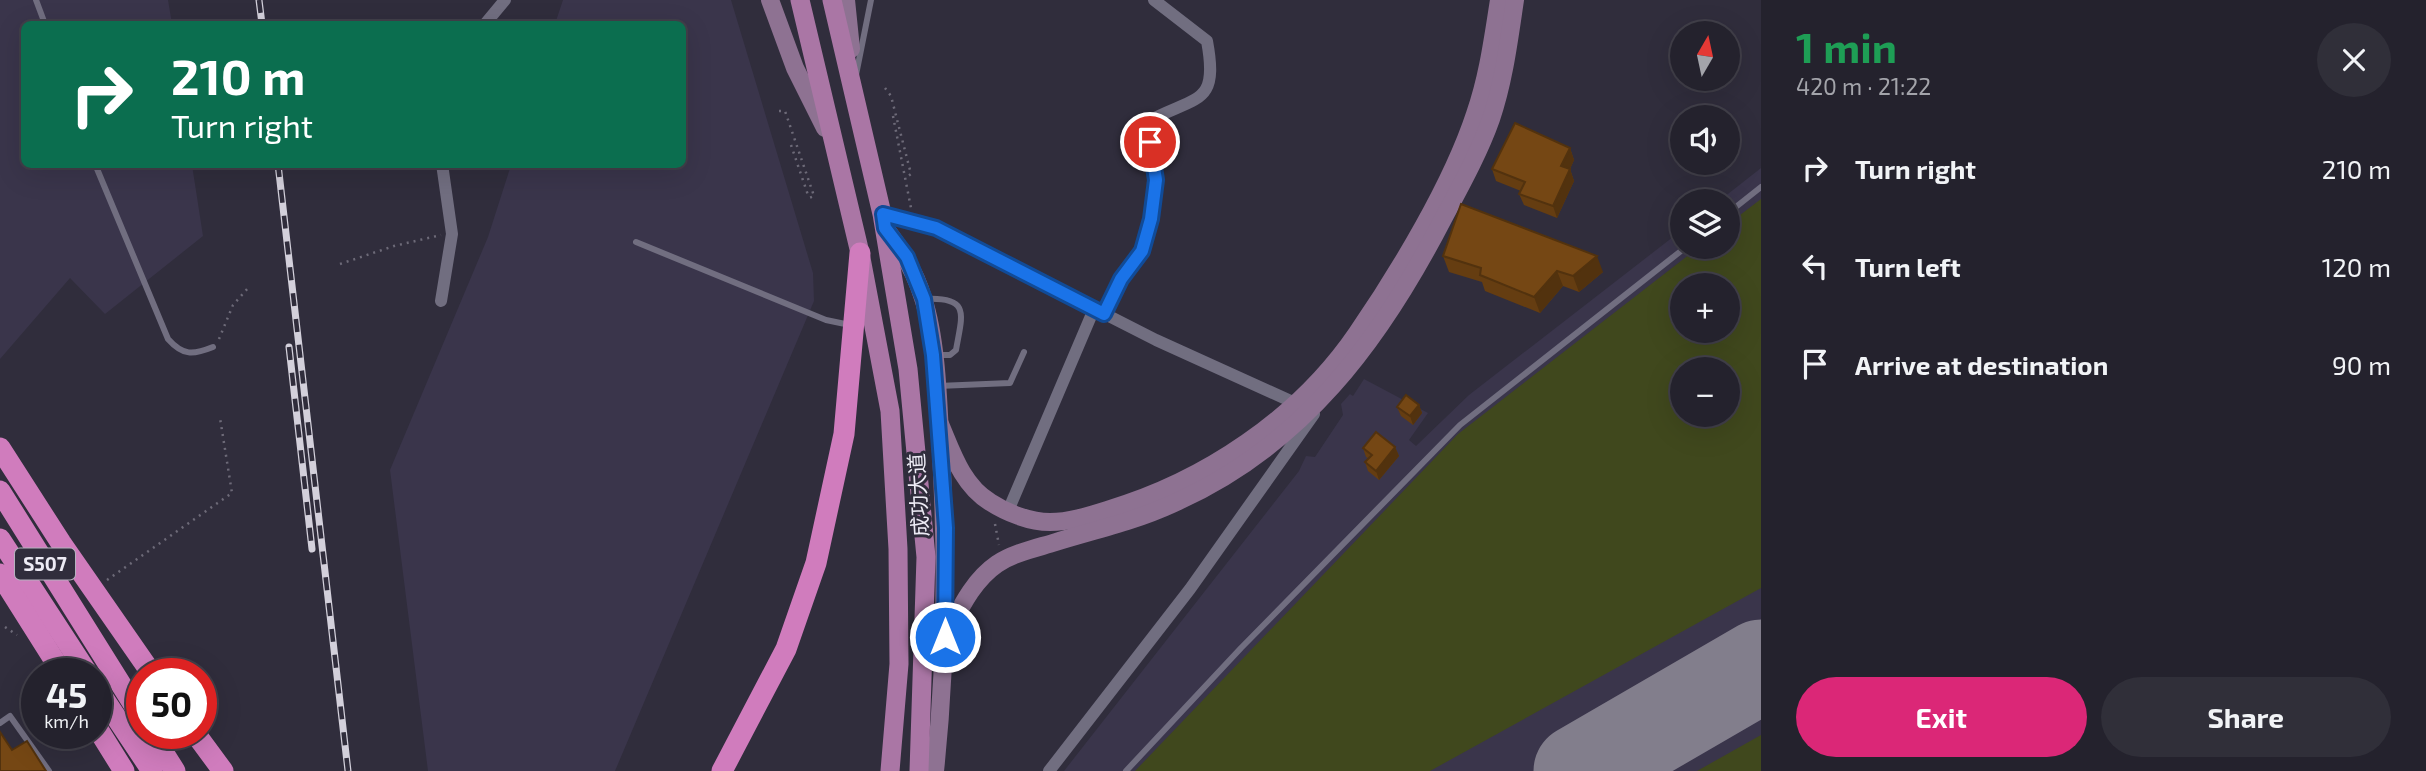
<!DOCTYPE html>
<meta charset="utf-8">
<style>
:root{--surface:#24222d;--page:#302f39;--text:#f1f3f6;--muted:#a3a4aa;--line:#413f49;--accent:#db2777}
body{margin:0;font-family:"Exo 2","Noto Sans SC",sans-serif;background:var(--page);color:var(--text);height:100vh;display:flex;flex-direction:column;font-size:26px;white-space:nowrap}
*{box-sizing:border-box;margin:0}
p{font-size:23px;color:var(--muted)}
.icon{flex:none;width:38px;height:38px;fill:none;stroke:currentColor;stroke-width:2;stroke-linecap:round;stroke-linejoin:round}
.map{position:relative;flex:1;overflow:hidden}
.details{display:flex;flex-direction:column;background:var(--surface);width:665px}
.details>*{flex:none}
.banner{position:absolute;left:21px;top:21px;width:665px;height:147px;border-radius:10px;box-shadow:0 7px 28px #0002,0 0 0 2px var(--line);background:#0b6e4f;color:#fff;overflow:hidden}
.needle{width:46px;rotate:9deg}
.fabs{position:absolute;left:1670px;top:21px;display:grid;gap:14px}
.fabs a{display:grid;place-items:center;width:70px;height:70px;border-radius:50%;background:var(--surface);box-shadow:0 7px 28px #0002,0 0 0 2px var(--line);font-size:35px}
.speed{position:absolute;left:21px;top:658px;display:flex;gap:14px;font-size:35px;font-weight:700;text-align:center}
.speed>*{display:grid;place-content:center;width:91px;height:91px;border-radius:50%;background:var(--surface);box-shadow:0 7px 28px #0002,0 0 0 2px var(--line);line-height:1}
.speed small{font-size:18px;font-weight:400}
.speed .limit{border:10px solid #d22;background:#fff;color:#111}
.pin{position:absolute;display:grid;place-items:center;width:60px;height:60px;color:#fff;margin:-30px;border:4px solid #fff;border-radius:50%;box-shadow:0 2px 7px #0007}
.me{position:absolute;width:77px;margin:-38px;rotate:0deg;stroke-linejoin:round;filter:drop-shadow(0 0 5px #0008)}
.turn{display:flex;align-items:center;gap:24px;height:147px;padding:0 35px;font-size:32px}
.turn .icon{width:91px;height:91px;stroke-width:2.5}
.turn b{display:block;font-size:49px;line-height:60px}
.round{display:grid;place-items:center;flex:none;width:74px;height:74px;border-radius:37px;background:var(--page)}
.summary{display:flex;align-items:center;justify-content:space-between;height:119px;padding:0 35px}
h1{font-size:42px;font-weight:700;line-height:52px;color:#1e9e55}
.action{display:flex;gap:14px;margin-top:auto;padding:14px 35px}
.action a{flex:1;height:80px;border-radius:42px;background:var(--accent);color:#fff;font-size:28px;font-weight:700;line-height:80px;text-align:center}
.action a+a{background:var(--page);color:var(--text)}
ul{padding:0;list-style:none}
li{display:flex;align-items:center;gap:21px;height:98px;padding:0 35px}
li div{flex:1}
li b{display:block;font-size:26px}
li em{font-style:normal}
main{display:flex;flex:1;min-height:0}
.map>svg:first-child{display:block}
</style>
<main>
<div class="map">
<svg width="1761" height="771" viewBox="0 0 1761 771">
<rect width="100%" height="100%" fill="#302d3c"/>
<g fill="#3a354b" fill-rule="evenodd">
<path d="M0,0H168L172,24H24V164L192,165L203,236L105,314L70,278L0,359Z"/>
<path d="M563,0H731L813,273L814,301L615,771H428L390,470L488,237L511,165L682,164V24H555Z"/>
<path d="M1761,168V771H1064L1299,471L1306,456L1315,457L1343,415L1341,404L1350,394L1353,396L1364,379L1428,413L1409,440L1416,446L1469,395L1682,230V247H1727V201H1719ZM1682,285H1727V331H1682ZM1682,369H1727V415H1682Z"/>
</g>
<g fill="#40481d" fill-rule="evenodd">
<path d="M1761,199V588L1430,771H1135L1458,434L1699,247H1727V225ZM1682,285H1727V331H1682ZM1682,369H1727V415H1682Z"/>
<path d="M1761,735V771H1697Z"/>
</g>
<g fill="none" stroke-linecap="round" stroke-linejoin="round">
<path stroke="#827e8c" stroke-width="93" d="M1580,771L1761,666"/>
<g stroke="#6d6a78" stroke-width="2.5" stroke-dasharray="2 5" stroke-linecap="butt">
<path d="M885,88L891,96L911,174L907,177"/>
<path d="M779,111H785L814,196L809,198"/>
<path d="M893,116L911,208"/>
<path d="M791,145L809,198"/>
<path d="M340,264L394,246L441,235"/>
<path d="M219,339L233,305L248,288"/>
<path d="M995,524L999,545"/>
<path d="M107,580L232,493L220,418"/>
<path d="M5,627L17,635"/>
</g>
<g stroke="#716e80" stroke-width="6">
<path d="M36,0L45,24"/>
<path d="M856,75L871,0"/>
<path d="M95,164L168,339C183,356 193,355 213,347"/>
<path d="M1727,214L1761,187"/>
<path d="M636,242L826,320L850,325"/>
<path d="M926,299C971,297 962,315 956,350L950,355H938"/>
<path d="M938,386L1010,383L1024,352"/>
<path d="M0,723L10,716L49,771"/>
<path d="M1126,771L1241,648L1460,425L1686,247"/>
</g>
<g stroke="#716e80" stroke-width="12">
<path d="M485,24L505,0"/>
<path d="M882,214L936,228L1156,340L1295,403"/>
<path d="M441,301L452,234L442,164"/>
<path d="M1104,314L1121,279L1142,251L1151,219L1156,180L1147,122C1197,95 1219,106 1207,41L1154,0"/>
<path d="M1008,511L1094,309"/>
<path d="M1049,771L1190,589L1314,414"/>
</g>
<g stroke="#8e7292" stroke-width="18">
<path d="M770,0L795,68L825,128"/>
<path d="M846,0L851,49"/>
<path d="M885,228C902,250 915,271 923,298C936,338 938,393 940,435C947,548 947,659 935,771"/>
<path d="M940,424C952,452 962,485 990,502C1007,513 1030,522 1050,522C1069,522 1088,516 1107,510C1205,481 1299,418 1357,333C1399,272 1452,184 1475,114C1488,77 1493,38 1499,0"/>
<path d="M945,637C959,611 972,581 997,564C1013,553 1037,548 1056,542C1095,530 1135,521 1172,504C1302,447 1380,341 1443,219C1460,187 1479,153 1491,119C1504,81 1509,40 1515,0"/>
</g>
<g stroke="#aa76a5" stroke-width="19">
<path d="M800,0L860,253L890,411L898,549L899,664L890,771"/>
<path d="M832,0L882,214L908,369L926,557L919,771"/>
</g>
<g stroke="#d07cbd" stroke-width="21">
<path d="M0,448L61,543L152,674"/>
<path d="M0,491L142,718"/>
<path d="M0,539L88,674"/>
<path d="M0,574L63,674"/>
<path d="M96,687L152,771"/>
<path d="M96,726L124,771"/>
<path d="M151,733L175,771"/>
<path d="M195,733L223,771"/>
<path d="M722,771L786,649L816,563L844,434L860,253"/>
</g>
<defs>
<g id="rail">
<path d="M259,0L262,24"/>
<path d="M278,164L348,771"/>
<path d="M289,347L312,549"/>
</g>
</defs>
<use href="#rail" stroke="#d3d0db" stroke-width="7"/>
<use href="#rail" stroke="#302d3c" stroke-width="4.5" stroke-dasharray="13" stroke-linecap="butt"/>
</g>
<g fill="#653d11">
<path d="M1570,148L1574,160L1570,169L1574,181L1557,218L1524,205L1519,194L1521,191L1496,181L1492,169Z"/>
<path d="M1443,256L1603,272L1579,292L1563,286L1540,313L1485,291L1482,282L1449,272Z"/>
<path d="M1419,405L1422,413L1413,425L1401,416L1397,407Z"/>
<path d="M1395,447L1399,456L1379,480L1368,471L1365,462L1368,458L1366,457L1363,448Z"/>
</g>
<g fill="#52320e">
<path d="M1570,148L1574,160L1570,169L1574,181L1557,218L1553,206L1561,166Z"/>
<path d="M1597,256L1603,272L1579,292L1573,276Z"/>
<path d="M1557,271L1563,286L1540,313L1534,297Z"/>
<path d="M1419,405L1422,413L1413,425L1410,416Z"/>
<path d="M1395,447L1399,456L1379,480L1376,471Z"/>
</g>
<g fill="#754714" stroke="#52320e" stroke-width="2">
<path d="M1515,123L1570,148L1561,166L1570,169L1553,206L1519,194L1525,182L1492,169Z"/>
<path d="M1461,204L1597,256L1573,276L1557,271L1534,297L1480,275L1481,268L1443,256Z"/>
<path d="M1406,395L1419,405L1410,416L1397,407Z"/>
<path d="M1376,432L1395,447L1376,471L1365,462L1372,455L1363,448Z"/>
<path d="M0,732L12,750L27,741L46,771H0Z"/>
</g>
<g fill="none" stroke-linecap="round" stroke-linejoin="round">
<defs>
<path id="route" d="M945,637L946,528L933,355L924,299L907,257L885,228L883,214L936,228L1104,314L1121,279L1142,251L1151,219L1156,180L1150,142"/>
</defs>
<use href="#route" stroke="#114b97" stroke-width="18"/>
<use href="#route" stroke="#1a73e8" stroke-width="12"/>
</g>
<g text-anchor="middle" stroke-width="6" stroke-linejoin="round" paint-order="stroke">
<rect fill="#302d3c" stroke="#b4b2be" stroke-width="2" x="15" y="548.5" width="60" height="31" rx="5"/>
<g font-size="19" font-weight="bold" fill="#edebf5">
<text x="45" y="571">S507</text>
</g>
<g font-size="21" fill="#edebf5" stroke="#302d3c">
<text transform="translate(919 495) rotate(-93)" y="7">成功大道</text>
</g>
</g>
</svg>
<div class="fabs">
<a><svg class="needle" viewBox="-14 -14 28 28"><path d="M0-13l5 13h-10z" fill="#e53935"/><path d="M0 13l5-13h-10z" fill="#a3a4aa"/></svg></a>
<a><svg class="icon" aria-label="sound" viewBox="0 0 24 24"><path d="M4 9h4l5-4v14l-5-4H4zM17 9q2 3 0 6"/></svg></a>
<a><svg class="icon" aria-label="layers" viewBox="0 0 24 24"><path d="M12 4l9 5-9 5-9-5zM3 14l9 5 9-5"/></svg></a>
<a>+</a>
<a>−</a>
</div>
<div class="speed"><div>45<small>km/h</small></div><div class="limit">50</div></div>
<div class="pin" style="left:1150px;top:142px;background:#d93025"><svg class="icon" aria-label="arrive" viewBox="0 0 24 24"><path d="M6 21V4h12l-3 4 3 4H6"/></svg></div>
<svg class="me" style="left:945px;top:637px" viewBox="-20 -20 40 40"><circle r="17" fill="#1a73e8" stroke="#fff" stroke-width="3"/><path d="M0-11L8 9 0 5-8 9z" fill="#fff"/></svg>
<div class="banner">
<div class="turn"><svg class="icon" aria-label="right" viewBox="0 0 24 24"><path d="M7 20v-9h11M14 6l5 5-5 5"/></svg><div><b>210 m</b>Turn right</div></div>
</div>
</div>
<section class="details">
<div class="summary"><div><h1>1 min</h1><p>420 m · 21:22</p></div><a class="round"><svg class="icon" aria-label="close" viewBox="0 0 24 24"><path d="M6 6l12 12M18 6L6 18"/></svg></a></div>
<ul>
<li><svg class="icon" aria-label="right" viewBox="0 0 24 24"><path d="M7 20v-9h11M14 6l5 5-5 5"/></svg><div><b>Turn right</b></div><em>210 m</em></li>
<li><svg class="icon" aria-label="left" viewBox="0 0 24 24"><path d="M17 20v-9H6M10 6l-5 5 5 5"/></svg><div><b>Turn left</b></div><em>120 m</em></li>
<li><svg class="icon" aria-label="arrive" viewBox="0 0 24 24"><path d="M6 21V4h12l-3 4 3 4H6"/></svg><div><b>Arrive at destination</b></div><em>90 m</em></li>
</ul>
<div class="action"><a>Exit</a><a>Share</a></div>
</section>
</main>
